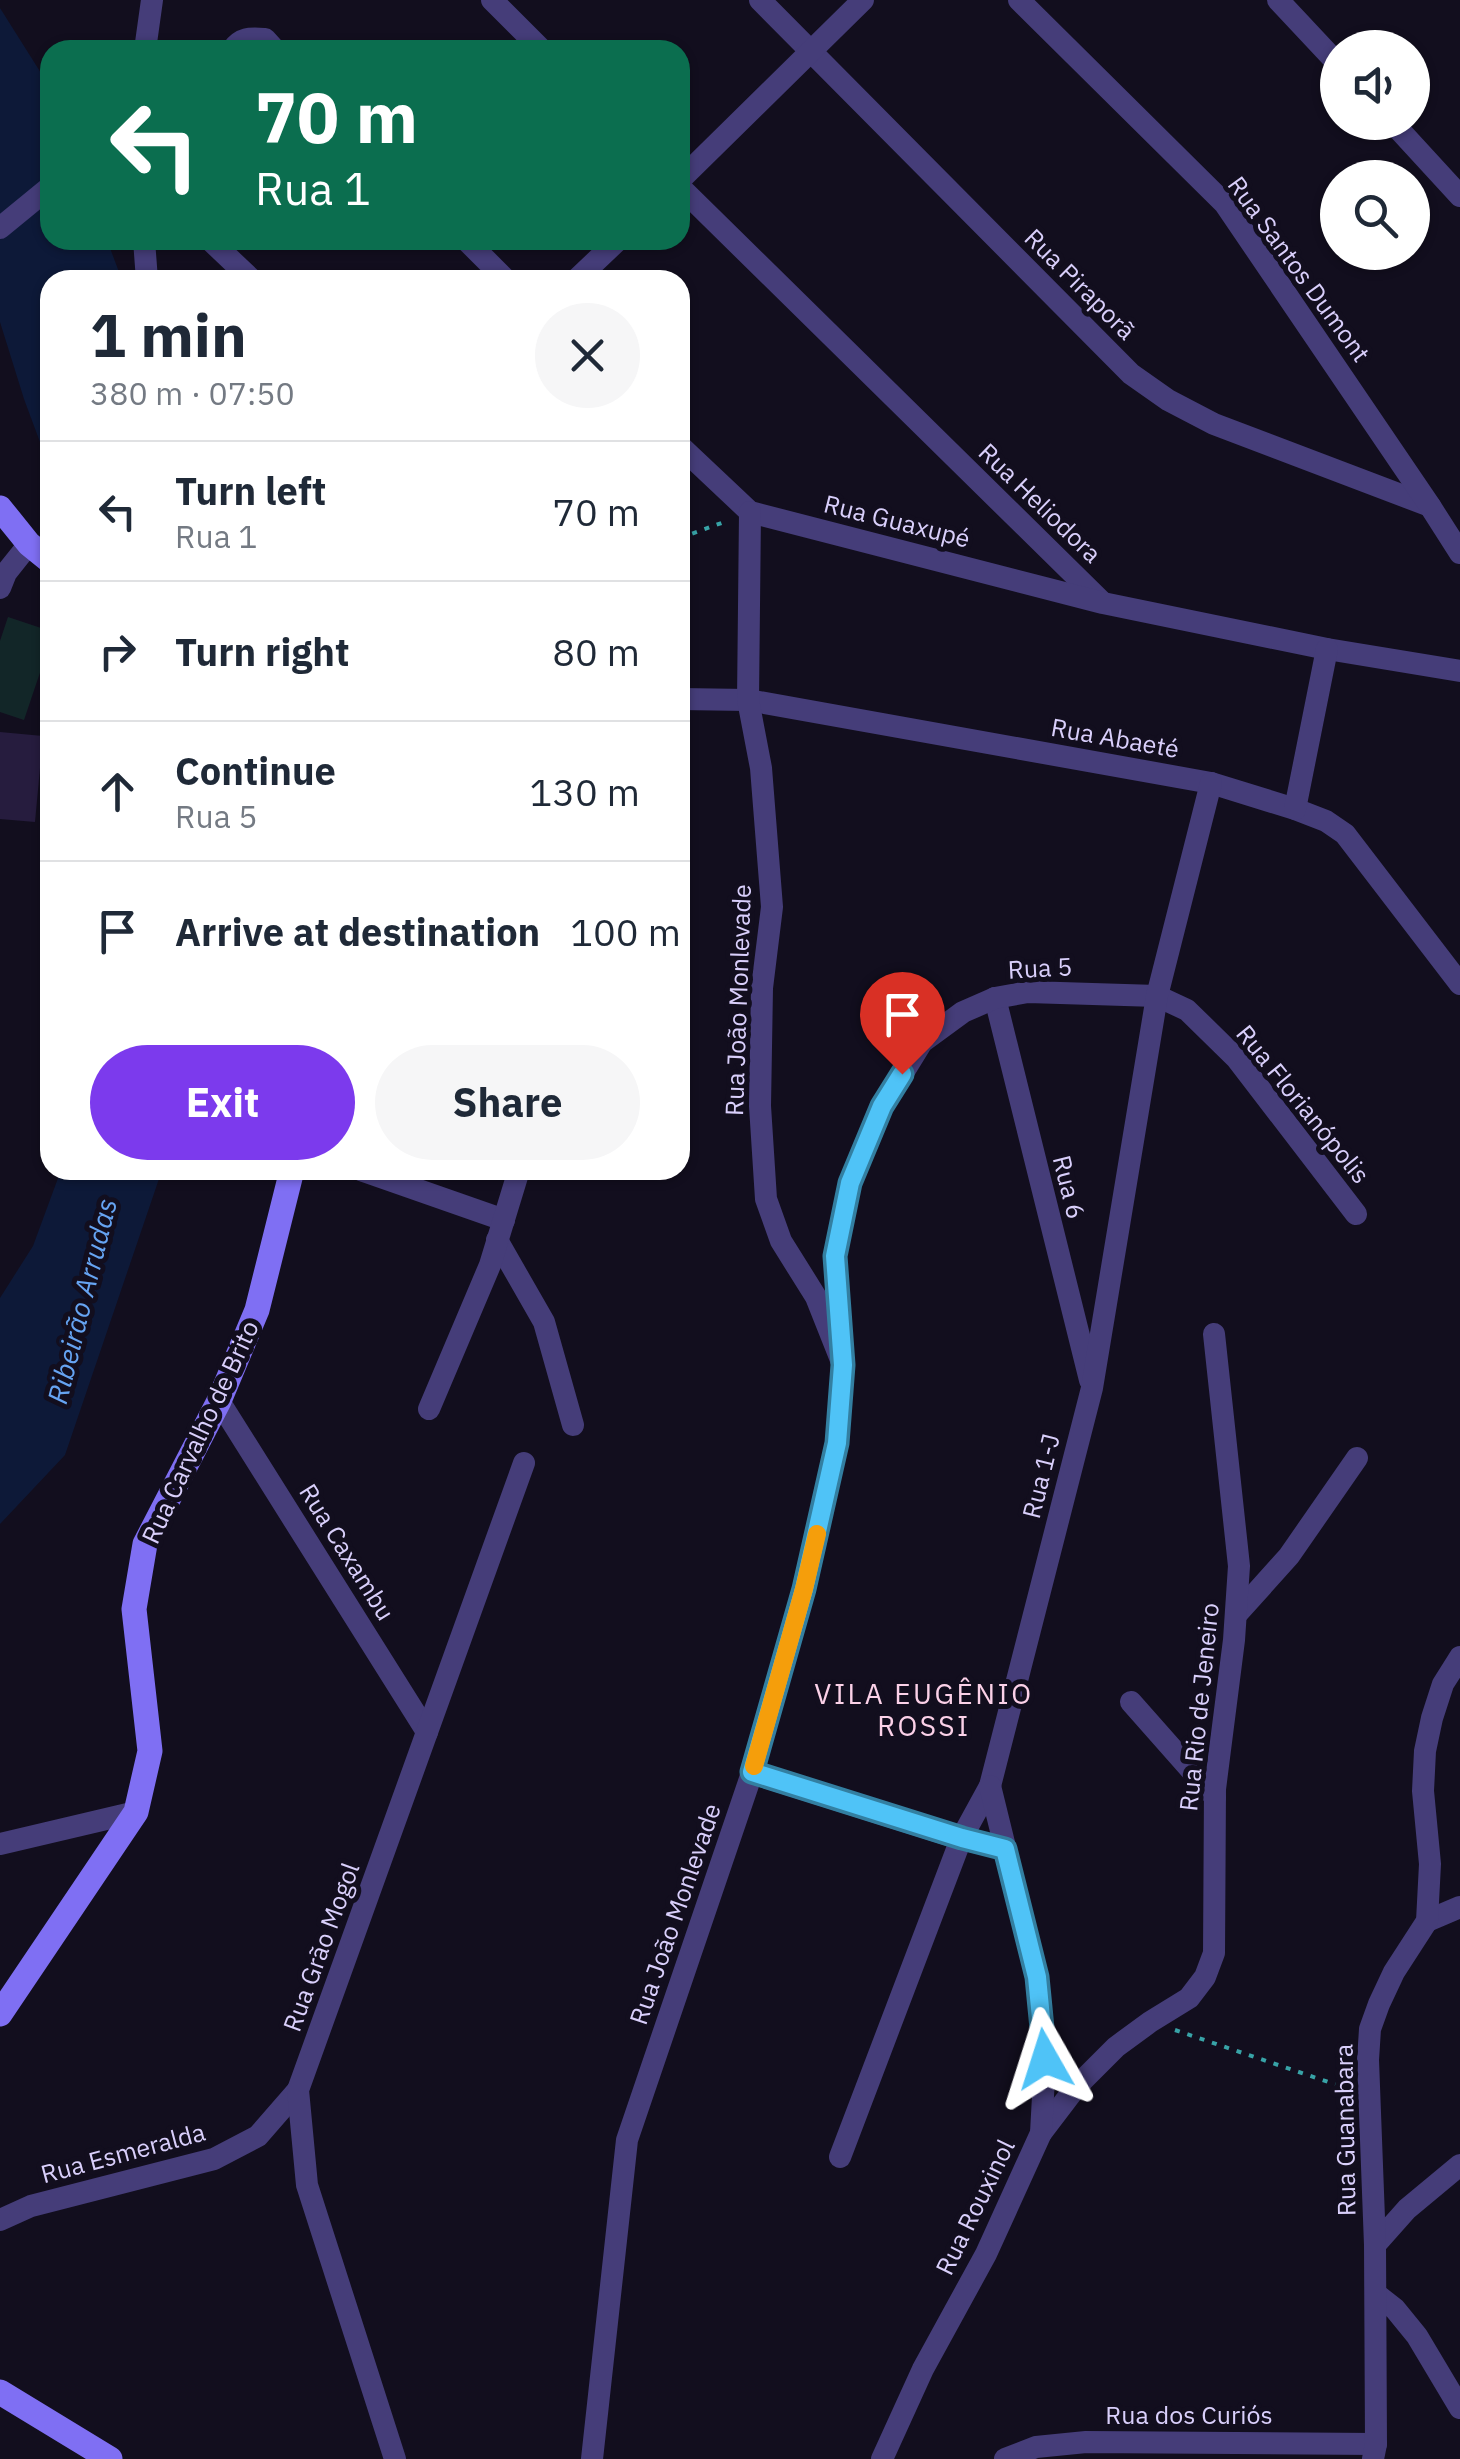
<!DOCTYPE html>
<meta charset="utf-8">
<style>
:root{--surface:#fff;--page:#f6f6f7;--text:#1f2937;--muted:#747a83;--line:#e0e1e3;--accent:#7c3aed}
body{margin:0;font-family:"IBM Plex Sans",sans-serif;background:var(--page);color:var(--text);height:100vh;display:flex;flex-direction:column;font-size:38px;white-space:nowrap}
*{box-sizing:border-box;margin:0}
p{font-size:32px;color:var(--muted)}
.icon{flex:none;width:55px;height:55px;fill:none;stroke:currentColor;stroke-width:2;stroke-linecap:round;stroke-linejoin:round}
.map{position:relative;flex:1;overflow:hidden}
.sheet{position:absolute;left:40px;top:270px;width:650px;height:910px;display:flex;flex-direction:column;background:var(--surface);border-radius:30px;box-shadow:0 2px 8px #0004}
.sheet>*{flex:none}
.guide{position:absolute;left:40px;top:40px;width:650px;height:210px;border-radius:30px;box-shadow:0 2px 8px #0004;background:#0b6e4f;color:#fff;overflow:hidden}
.buttons{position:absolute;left:1320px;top:30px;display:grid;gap:20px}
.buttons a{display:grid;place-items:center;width:110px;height:110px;border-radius:50%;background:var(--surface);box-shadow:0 2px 8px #0004;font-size:50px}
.pin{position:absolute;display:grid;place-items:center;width:85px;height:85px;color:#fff;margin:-102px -42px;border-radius:50% 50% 50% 0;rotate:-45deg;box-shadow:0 0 10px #0007}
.pin .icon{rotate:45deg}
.me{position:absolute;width:110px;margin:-55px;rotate:354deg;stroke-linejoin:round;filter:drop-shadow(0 0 8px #0008)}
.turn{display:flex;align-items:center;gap:35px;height:210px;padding:0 50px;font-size:45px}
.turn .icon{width:130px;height:130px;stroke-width:2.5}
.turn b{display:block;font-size:70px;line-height:85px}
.round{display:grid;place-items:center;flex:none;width:105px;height:105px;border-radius:52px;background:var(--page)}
.summary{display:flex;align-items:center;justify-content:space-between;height:170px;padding:0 50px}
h1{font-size:60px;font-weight:800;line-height:75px}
.button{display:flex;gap:20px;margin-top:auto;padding:20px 50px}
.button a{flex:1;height:115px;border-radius:60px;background:var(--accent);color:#fff;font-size:40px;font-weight:800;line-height:115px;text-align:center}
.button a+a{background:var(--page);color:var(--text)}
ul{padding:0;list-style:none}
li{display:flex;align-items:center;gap:30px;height:140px;padding:0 50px;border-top:2px solid var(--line)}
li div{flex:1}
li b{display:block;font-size:38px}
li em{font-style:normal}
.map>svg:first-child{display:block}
</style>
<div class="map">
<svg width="1460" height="2459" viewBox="0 0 1460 2459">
<rect width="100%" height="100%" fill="#120e1e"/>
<path fill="#122628" d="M8,617L50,631V643L24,720L0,712V641Z"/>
<g fill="#0d1938">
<path d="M0,8L46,81L50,92V240H107L122,280H50V469L24,399L0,322Z"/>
<path d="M61,1170H162L65,1455L0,1524V1298L33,1246Z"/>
</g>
<path fill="#261c3e" d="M0,732L43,736L35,822L0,819Z"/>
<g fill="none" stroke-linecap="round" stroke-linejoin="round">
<g stroke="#38a3a7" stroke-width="4" stroke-dasharray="5 8" stroke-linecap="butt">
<path d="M680,538L727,521"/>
<path d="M1175,2030L1346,2088"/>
</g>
<g stroke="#453d79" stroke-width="22">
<path d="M492,0L542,50"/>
<path d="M760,0L1131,374L1168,400L1214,424L1430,506"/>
<path d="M1019,0L1225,204L1430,506L1460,553"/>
<path d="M1278,0L1338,64"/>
<path d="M145,50L152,0"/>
<path d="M232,50C241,37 250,38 265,39L275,50"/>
<path d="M1392,122L1460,196"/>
<path d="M680,180L863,0"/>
<path d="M680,187L1102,602"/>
<path d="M0,228L50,187"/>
<path d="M144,240L147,280"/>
<path d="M210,240L252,280"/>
<path d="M466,240L506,280"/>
<path d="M576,280L618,240"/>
<path d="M680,446L750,512L1103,603L1327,649L1460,671"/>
<path d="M0,588L6,573L29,544"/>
<path d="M680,699L748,700L1211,783L1295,809L1326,821L1345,834L1460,984"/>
<path d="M1295,809L1327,649"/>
<path d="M995,998L1090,1380"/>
<path d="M361,1170L504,1220"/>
<path d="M497,1240L544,1322L573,1425"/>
<path d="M841,1342L835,1256L850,1183L882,1107L922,1042L963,1012L995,998L1028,992L1157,996L1187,1010L1237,1059L1356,1214"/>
<path d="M219,1401L427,1732"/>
<path d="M429,1409L490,1265L519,1170"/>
<path d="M1236,1615L1289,1556L1357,1458"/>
<path d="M1131,1702L1215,1797"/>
<path d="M752,1773L961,1839L1005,1849"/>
<path d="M0,1844L136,1812"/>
<path d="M1427,1921L1460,1907"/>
<path d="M1041,2133L1076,2087L1116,2047L1150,2022L1189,1998L1205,1977L1214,1953L1215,1789L1234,1640L1239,1566L1214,1334"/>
<path d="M840,2157L961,1839L990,1786L1092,1388L1157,996L1211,783"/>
<path d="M0,2220L31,2206L214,2159L258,2136L298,2090"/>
<path d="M1375,2245L1407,2209L1460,2165"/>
<path d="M1376,2294L1395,2309L1417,2336L1460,2408"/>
<path d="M395,2459L307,2185L298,2090L524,1463"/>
<path d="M592,2459L627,2140L752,1773L804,1589L837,1443L843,1365L816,1297L781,1241L766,1199L760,1106L762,988L772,907L761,768L748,700L750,512"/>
<path d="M882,2459L923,2369L986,2254L1041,2133L1045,2059L1037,1977L990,1786"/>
<path d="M1005,2459L1036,2447L1086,2442L1376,2444"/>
<path d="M1373,2459L1376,2444L1375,2245L1368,2060L1370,2029L1379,2004L1394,1972L1427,1921L1430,1864L1423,1791L1425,1751L1432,1718L1443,1684L1460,1657"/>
</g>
<g stroke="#7f6ff3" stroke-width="25">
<path d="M0,508L29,544L50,561"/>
<path d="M0,2014L136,1812L150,1751L134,1609L145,1544L219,1401L257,1310L292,1170"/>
<path d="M0,2392L110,2459"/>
</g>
</g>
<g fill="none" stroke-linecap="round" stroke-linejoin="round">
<defs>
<path id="route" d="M902,1074L882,1106L850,1183L835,1256L843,1365L837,1443L804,1589L752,1772L962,1838L1005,1849L1037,1977L1045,2059"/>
</defs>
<use href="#route" stroke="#337fa1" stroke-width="25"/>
<use href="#route" stroke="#4fc3f7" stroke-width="18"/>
<path stroke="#f59e0b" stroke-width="18" d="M754,1766L804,1589L817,1534"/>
</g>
<g text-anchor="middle" stroke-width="10" stroke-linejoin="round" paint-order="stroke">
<g font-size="25" fill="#d9cffb" stroke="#120e1e">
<text transform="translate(1299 269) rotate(54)" y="9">Rua Santos Dumont</text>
<text transform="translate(1080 284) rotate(45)" y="9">Rua Piraporã</text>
<text transform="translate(1040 503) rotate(44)" y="9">Rua Heliodora</text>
<text transform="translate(897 521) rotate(14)" y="9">Rua Guaxupé</text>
<text transform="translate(1115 738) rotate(10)" y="9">Rua Abaeté</text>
<text transform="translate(1040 968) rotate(-3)" y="9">Rua 5</text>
<text transform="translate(738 1000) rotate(-88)" y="9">Rua João Monlevade</text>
<text transform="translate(1303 1104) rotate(51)" y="9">Rua Florianópolis</text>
<text transform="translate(1069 1187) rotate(76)" y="9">Rua 6</text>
<text transform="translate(200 1432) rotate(-65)" y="9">Rua Carvalho de Brito</text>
<text transform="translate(1041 1476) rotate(-76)" y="9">Rua 1-J</text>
<text transform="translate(347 1552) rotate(58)" y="9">Rua Caxambu</text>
<text transform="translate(1199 1707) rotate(-84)" y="9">Rua Rio de Jeneiro</text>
<text transform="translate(675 1914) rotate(-71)" y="9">Rua João Monlevade</text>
<text transform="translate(321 1947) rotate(-70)" y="9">Rua Grão Mogol</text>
<text transform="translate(1345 2130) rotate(-91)" y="9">Rua Guanabara</text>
<text transform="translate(123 2153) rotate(-15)" y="9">Rua Esmeralda</text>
<text transform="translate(975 2207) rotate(-64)" y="9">Rua Rouxinol</text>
<text x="1189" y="2424">Rua dos Curiós</text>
</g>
<g font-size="28" font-style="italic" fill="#66a4f2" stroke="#120e1e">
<text transform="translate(82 1301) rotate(-76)" y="10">Ribeirão Arrudas</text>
</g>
<g font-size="28" letter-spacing="2.5" fill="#fbd1e8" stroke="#120e1e">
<text x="924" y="1704">VILA EUGÊNIO<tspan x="924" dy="32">ROSSI</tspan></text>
</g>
</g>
</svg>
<div class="buttons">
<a><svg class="icon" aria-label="sound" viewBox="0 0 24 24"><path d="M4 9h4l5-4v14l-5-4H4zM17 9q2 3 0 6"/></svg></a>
<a><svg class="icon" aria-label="search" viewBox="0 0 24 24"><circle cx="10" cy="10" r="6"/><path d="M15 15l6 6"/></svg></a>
</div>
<div class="pin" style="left:902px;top:1074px;background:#d93025"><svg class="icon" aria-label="arrive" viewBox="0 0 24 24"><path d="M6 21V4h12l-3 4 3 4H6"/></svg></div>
<svg class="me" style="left:1045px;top:2059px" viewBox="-20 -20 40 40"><path d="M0-17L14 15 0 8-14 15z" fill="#4fc3f7" stroke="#fff" stroke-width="4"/></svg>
<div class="guide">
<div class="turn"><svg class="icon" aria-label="left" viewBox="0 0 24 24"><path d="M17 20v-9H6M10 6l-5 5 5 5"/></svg><div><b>70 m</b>Rua 1</div></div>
</div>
<section class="sheet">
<div class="summary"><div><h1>1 min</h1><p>380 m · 07:50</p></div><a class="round"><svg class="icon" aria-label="close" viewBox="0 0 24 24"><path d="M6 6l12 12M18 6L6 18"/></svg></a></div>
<ul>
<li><svg class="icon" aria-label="left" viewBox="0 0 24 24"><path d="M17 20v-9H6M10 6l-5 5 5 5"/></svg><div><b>Turn left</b><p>Rua 1</p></div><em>70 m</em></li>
<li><svg class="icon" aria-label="right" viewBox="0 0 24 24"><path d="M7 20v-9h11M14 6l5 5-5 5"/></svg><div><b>Turn right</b></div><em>80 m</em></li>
<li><svg class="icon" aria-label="ahead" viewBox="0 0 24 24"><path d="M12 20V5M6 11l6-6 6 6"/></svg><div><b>Continue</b><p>Rua 5</p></div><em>130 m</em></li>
<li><svg class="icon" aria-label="arrive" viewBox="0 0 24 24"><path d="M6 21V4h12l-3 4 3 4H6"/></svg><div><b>Arrive at destination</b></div><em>100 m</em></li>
</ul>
<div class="button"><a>Exit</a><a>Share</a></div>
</section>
</div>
